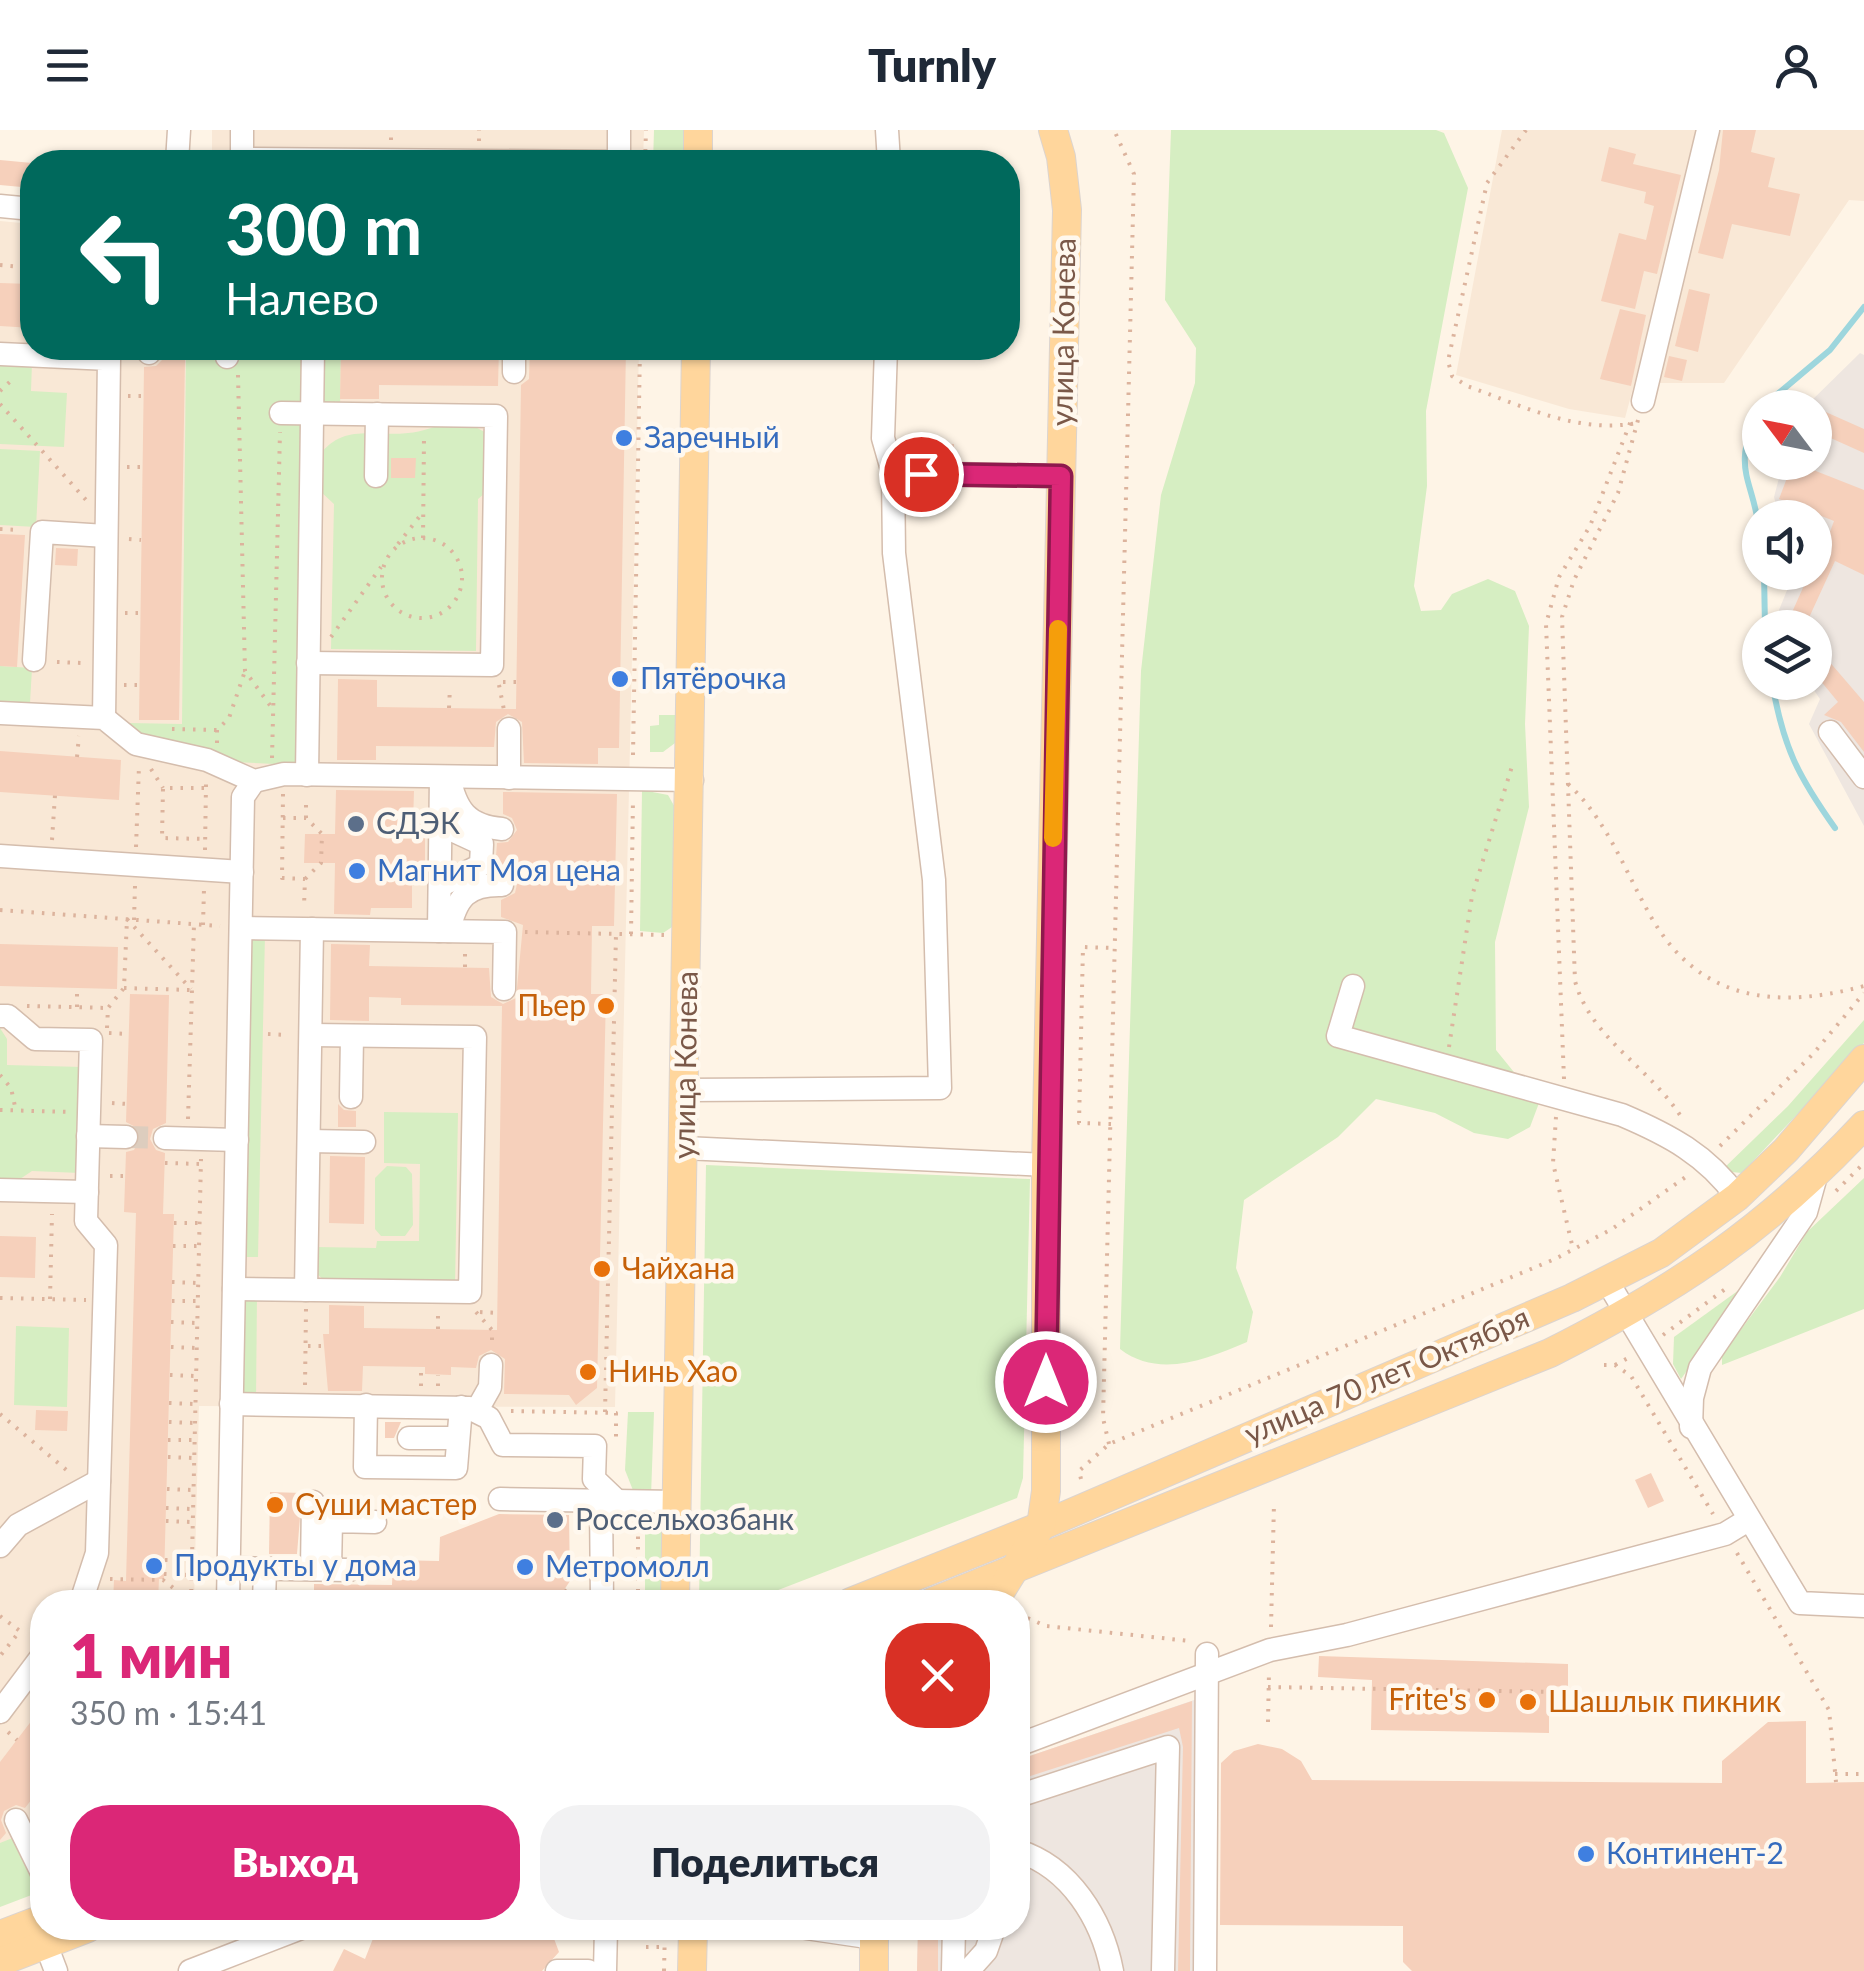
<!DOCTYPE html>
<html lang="ru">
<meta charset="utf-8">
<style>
:root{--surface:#fff;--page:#f2f2f3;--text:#1f2937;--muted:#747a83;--accent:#db2777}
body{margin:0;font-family:Lato,sans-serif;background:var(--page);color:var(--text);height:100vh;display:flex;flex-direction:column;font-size:38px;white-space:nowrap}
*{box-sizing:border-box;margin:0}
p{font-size:32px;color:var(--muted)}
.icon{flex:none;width:55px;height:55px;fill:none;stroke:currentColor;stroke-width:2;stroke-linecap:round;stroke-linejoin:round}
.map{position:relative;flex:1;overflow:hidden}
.sheet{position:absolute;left:30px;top:1460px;width:1000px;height:350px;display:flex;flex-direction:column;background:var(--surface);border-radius:40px;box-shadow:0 2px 8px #0004}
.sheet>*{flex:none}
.banner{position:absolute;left:20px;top:20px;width:1000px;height:210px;border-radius:40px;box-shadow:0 2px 8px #0004;background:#00695c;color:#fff;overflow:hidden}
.needle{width:65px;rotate:302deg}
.controls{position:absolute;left:1742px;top:260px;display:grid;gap:20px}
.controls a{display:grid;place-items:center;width:90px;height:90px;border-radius:50%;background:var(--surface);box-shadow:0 2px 8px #0004;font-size:50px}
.pin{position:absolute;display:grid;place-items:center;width:85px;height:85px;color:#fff;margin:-42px;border:5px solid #fff;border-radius:50%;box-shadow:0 2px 10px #0007}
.me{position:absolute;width:110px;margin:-55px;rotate:0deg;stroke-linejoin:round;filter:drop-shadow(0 0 8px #0008)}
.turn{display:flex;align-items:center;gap:35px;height:210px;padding:0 40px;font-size:45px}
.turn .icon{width:130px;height:130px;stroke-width:2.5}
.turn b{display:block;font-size:70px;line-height:85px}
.round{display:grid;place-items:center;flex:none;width:105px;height:105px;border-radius:40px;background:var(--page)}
.summary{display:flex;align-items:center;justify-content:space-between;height:170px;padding:0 40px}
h1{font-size:60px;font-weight:800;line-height:75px;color:var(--accent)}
.button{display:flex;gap:20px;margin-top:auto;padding:20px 40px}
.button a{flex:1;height:115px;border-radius:40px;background:var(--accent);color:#fff;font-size:40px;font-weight:800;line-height:115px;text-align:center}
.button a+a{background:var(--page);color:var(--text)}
header{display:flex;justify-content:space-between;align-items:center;height:130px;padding:0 40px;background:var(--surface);font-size:45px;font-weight:800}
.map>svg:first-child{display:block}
</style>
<header><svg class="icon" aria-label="menu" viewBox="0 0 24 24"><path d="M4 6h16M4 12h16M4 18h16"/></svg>Turnly<svg class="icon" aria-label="person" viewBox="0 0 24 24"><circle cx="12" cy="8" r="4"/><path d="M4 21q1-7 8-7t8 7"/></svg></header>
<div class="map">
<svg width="1864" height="1841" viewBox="0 0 1864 1841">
<rect width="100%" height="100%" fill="#fef4e6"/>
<g fill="#f9e8d6">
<path d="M212,0H644L643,32H212Z"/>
<path d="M1502,0H1702L1625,288L1569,279L1456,245Z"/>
<path d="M1717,0H1864V71L1849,70L1724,253H1650Z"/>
<path d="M0,91L32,94V218H639L615,1277L199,1276L194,1472H42V1717L0,1733Z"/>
</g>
<g fill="#eee6e0">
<path d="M1860,223L1864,225V696L1809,594L1820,569L1809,553L1815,552V498L1781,497L1779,480L1794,443L1815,442V388L1779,387L1774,367L1783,333L1815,332V278L1805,277Z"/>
<path d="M1200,1568L1196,1841H917L918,1798H1018V1630Z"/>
</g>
<g fill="#d6eec2">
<path d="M654,0H684L683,32H653Z"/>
<path d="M1171,0H1436L1444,3L1468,58L1426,281L1427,356L1414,456L1421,481L1441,480L1452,464L1488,449L1515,461L1529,496L1525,594L1529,677L1495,812L1496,920L1539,973L1530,997L1508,1009L1474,1003L1435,983L1376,969L1338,1007L1244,1070L1236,1138L1253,1182L1247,1212C1207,1229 1159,1249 1120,1219L1141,541L1161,365L1195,253L1196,218L1165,170Z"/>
<path d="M236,218H305L296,635L234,632L128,604V593L182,594L186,225L235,228Z"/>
<path d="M319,218H341L340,281L315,280Z"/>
<path d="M0,231L32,233L31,261L67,263L64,317L0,314Z"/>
<path d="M449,293L472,295L488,304L485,363L478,369L476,521L331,519L334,374L319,360V326C343,293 372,307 408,303C422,302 435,296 449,293Z"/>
<path d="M0,319L40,321L36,397L0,395Z"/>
<path d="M0,536L32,538L30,573L0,571Z"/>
<path d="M659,585H676L675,613L663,622H650V596L659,595Z"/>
<path d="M642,660L668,665L677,681L675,795L663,803L640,801Z"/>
<path d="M250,804H265L258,1127H240Z"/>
<path d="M1864,890V913L1742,1043L1721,1041L1788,976Z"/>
<path d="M0,898L7,909V935L83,937L80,1043L32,1041L11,1055L0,1054Z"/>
<path d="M384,982L458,983L455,1158L325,1151L316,1143V1117L376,1118L377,1111H419L420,1034L384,1033Z"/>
<path d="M706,1035L1030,1049L1023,1348L1017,1368L747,1472H699Z"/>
<path d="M387,1036L406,1037L412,1044L413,1095L405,1106H381L375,1099V1048Z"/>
<path d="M1864,1048V1179L1722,1235V1225L1780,1147L1807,1102Z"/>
<path d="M1750,1152L1681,1249L1673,1234L1674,1207Z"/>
<path d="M257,1165L256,1270L240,1268V1169Z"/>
<path d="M16,1196L69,1198L67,1277L14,1275Z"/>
<path d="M628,1282H654L651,1366L636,1368L625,1340Z"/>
<path d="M645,1381L664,1392L662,1472H645Z"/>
<path d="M20,1705L42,1761L0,1777V1713Z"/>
</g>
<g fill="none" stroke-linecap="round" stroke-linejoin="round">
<g stroke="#9dd6dd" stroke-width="6">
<path d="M1761,278L1830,220L1864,177"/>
<path d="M1760,280C1729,340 1754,348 1760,405"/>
<path d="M1764,442L1765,498"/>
<path d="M1772,552C1783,617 1798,646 1835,698"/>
</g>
</g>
<g fill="#f6d0bb">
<path d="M1723,0H1756L1751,22L1775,28L1768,57L1800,64L1790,106L1732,94L1723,129L1698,123L1719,40Z"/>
<path d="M1609,17L1636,24L1633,34L1681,45L1657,144L1644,141L1635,179L1601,171L1619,103L1646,110L1654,76L1644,73L1646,62L1601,51Z"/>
<path d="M0,30L32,33V58L0,55Z"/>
<path d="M0,153L32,154V198L0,196Z"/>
<path d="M1689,159L1710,164L1698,222L1675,216Z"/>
<path d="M1620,179L1646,185L1631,256L1600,249Z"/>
<path d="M341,218H499L498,256L379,255V269H340Z"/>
<path d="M530,218H626L619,618H598V634L524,633L522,592L508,584L496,592L494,617L376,616V630H337L338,549L377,550V577L516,579L521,255L529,249Z"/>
<path d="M1669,226L1687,230L1682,251L1664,247Z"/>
<path d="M163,229H185L179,590H139L144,237L156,236Z"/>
<path d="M1819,279L1864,299V323L1815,301Z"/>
<path d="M935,313L954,314V329H934Z"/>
<path d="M391,328H416L415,348H391Z"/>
<path d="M1793,332L1864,360V445L1835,431L1807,492L1785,498L1810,442H1815L1834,391L1779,369Z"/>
<path d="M0,404L25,405L17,537L0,536Z"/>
<path d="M56,418L78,419L77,436L55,435Z"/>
<path d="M1815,515L1864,572V622L1841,592L1824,585L1838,572L1815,544Z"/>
<path d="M0,621L121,630L119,670L0,662Z"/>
<path d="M336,660L414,661L413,693H425V750L412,749V778H371L370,785L334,784L335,733H304L305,704H335Z"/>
<path d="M503,662L617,664L614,796H592L591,864H606L597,1258L576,1275L569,1265L504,1264L505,1229L491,1220L479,1226L476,1238L451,1237V1245L425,1244V1237L363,1236L362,1261H328L323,1204H329V1175L364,1176V1198L497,1200L502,876L401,875V868L369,867V891L330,890L331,814L370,815L369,836L489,838L491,867L503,874L516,868L523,795L501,787V770L515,763L517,754L510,742L495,740L497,713L508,712L517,700L512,688L503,684Z"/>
<path d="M0,814L118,817L117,859L0,856Z"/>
<path d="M130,864L169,865L166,993L153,999L150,1009L156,1020L165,1023L163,1084H174L164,1449H159L158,1472H113L114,1450L126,1451L133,1195L136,1083L124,1082L126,1022L134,1020L141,1008L139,999L126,992Z"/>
<path d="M338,974L344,980L356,981V997H338Z"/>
<path d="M330,1026L365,1027L364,1094L329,1093Z"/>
<path d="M0,1106L36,1107L35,1148L0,1147Z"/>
<path d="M36,1280L68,1281L67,1301L35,1300Z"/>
<path d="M385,1292H401L394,1308H385Z"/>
<path d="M1651,1343L1664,1371L1648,1378L1635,1350Z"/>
<path d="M270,1362L302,1363L297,1424H269Z"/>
<path d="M499,1384L569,1385L570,1451L556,1472H314V1454L392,1455L393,1430L439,1431L440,1407Z"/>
<path d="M1319,1526L1568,1534V1557L1549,1556V1603L1371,1600L1372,1550L1318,1547Z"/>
<path d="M1192,1571L1190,1841H1178L1183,1617L1179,1598L1018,1650V1630Z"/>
<path d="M42,1577V1656L25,1678L16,1675L4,1681L1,1690L6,1703L0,1710V1632Z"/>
<path d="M1806,1591V1653L1864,1652V1841H1412L1403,1832V1796L1220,1795L1221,1633L1234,1621L1258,1614L1282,1619L1301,1631L1312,1650L1722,1653V1631L1768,1592Z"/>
<path d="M396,1798H550L559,1822L542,1841H333L344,1819L365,1829L374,1806Z"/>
<path d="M918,1798H938V1841H917Z"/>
</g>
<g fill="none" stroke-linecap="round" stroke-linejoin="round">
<path stroke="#ddcdbe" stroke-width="22" stroke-dasharray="22 11" stroke-linecap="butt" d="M126,1007L165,1008"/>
<defs>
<g id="minor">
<path d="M242,0V32"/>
<path d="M887,0L889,32"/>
<path d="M241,29L619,32"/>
<path d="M177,32L179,0"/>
<path d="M619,32V0"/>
<path d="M0,76L32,79"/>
<path d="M149,223V218"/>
<path d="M0,224L109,229L104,588"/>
<path d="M227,227V218"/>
<path d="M514,242V218"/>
<path d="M1643,271L1708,0"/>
<path d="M281,283L496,286L492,535L308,533"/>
<path d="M893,343L1061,346"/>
<path d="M376,346L377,284"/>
<path d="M34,530L42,402L106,406"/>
<path d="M0,583L104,588L136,614L207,630L254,651L284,644L692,650"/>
<path d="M1830,602L1864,647"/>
<path d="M307,645L313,218"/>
<path d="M449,647C456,680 467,696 502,699"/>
<path d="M509,648V599"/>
<path d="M0,726L242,742"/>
<path d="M440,756L481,735L482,714L441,695"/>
<path d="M241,798L505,802L504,859"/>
<path d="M439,801L441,647"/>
<path d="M449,801C456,768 467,754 502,755"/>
<path d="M1353,856L1338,906L1622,985C1669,1005 1707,1025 1737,1067"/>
<path d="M0,886H8L35,909L91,910L86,1091L106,1115L97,1423L81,1472"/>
<path d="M686,960L940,958L934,750L894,423L893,343L883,308L886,218"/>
<path d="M351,967L352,906"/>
<path d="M88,1006L126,1007"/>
<path d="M165,1008L237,1010"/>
<path d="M309,1011L364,1012"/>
<path d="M685,1018L1046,1035"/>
<path d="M0,1060L87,1062"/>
<path d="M1607,1151L1800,1473L1864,1476"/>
<path d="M234,1159L470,1162L475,907L311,905"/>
<path d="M306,1160L312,799"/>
<path d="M231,1274L469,1278L489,1288L503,1315L595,1316L594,1349L617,1371"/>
<path d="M366,1275L365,1337L456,1338L461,1277"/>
<path d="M477,1280L490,1257L491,1235"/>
<path d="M1691,1297L1692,1268L1700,1238L1806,1082L1816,1046"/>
<path d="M409,1308H456"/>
<path d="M500,1369L677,1372"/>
<path d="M601,1371L602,1472"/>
<path d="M0,1416L18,1395L99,1351"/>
<path d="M228,1438L349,1440"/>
<path d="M312,1439L313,1372"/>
<path d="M330,1439L331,1391L375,1392"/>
<path d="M228,1472L243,667L254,651"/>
<path d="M264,1472L265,1439"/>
<path d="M0,1582L42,1526"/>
<path d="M1018,1615L1270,1520L1347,1505L1725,1404L1748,1390"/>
<path d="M1018,1666L1168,1617L1163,1841"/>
<path d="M16,1690L42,1743"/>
<path d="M1018,1721C1070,1737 1102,1789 1112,1841"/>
<path d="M806,1798L874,1808"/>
<path d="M40,1799L56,1841"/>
<path d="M190,1841L301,1798"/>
<path d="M557,1841H588"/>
<path d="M605,1841L606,1798"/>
<path d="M953,1841L954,1798"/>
<path d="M968,1841L986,1821L994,1798"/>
<path d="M1205,1841L1207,1524"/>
</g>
<g id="major">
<path d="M698,32V0"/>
<path d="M675,1472L696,218"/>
<path d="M851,1472L1041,1396L1572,1168L1661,1123L1737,1067L1786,1020L1864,929"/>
<path d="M932,1472L1550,1223C1677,1159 1767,1099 1864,995"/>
<path d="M994,1472L1041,1396L1046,1361V1035L1067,80L1061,27L1053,0"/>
<path d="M0,1805L42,1789"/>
<path d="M0,1832L88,1798"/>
<path d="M692,1841L693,1798"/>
<path d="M874,1841V1798"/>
</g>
</defs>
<use href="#minor" stroke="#d4bdad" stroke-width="25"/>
<use href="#major" stroke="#dcd4cf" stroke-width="30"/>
<g stroke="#dcb39d" stroke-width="4" stroke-dasharray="2.5 8" stroke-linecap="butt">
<path d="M1526,0L1487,53L1448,231L1452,246L1467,256C1523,276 1577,304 1637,293"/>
<path d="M391,10V0"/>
<path d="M479,11V0"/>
<path d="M645,32L646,0"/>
<path d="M0,135L32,138"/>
<path d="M171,224L207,226"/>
<path d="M238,245L245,541L272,578"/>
<path d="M0,261L15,247"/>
<path d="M128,266H143"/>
<path d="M0,274L87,371"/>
<path d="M1638,290L1618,363L1574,450L1562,487L1575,851C1591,910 1652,938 1683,990"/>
<path d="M127,337H142"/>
<path d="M0,399L20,400"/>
<circle cx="422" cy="448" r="40"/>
<path d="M423,408L424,308"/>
<path d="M129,409L141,410"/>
<path d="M398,414L423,382"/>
<path d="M125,483H140"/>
<path d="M331,507L381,437"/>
<path d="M57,532L82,533"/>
<path d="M503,552H517"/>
<path d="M124,555H139"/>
<path d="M499,555L504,580"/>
<path d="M449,578L450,557"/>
<path d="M172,599L217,600"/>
<path d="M217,613V600L229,588L245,541"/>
<path d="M633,625L640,218"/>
<path d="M77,627L79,606"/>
<path d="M272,628L280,302"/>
<path d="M151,639L163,658"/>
<path d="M1568,654C1607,690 1624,739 1650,785C1698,871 1775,880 1864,856"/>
<path d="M204,658H163L162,708L205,709"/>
<path d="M283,664L282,748L305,749L304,776"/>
<path d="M283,688H306L322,704L321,733L305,749"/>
<path d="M306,688V668"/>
<path d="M52,710L55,665"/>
<path d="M136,717L139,636"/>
<path d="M205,720L206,654"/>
<path d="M0,780L220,796"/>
<path d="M127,789L191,859"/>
<path d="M134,790L135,756"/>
<path d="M203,795L204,759"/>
<path d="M525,802L665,805"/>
<path d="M631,804L633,669"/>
<path d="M465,837V821"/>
<path d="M124,858L190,860"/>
<path d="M27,876L108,878"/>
<path d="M77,877V858"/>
<path d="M107,898L108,878L124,858L127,789"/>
<path d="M109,903L129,904"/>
<path d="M268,904L288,905"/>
<path d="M1449,917L1472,766L1513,633"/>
<path d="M0,945L11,958L16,981"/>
<path d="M1564,949L1546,494L1559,447L1590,396L1632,288"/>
<path d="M112,973L127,974"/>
<path d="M0,980L70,982"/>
<path d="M1556,987L1553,1033L1573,1119"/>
<path d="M188,989L194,794"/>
<path d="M1111,994L1079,993L1083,817L1115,818"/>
<path d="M1720,1016L1813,924L1864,863"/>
<path d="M165,1033L201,1034"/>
<path d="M110,1046H125"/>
<path d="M1836,1061L1864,1033"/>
<path d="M174,1093H200"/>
<path d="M173,1116H199"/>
<path d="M172,1152L198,1153"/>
<path d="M0,1168L86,1170"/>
<path d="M50,1169L52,1084"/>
<path d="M172,1171H197"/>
<path d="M476,1182L492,1200V1216"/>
<path d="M480,1182L497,1183"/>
<path d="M171,1192L197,1193"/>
<path d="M438,1199V1182"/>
<path d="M1663,1205L1728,1157"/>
<path d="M308,1216H323"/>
<path d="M171,1217L196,1218"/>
<path d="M1604,1235H1615L1631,1246L1713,1384"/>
<path d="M1615,1235L1630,1227"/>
<path d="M170,1245L195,1246"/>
<path d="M305,1255L306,1179"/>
<path d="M421,1256V1237"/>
<path d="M438,1256V1245"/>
<path d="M169,1273L194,1274"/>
<path d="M511,1281L616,1283V1308"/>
<path d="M605,1282L616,804"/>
<path d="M0,1284L70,1343"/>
<path d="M169,1292L194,1293"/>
<path d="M168,1310H194"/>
<path d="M1109,1314L1103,1288L1134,44L1114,0"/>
<path d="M168,1327L193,1328"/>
<path d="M1081,1349L1079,1341L1109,1314L1555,1129L1612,1099L1687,1046"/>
<path d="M167,1359L192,1360"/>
<path d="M166,1378L191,1379"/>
<path d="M166,1391L191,1392"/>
<path d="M1737,1423L1829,1580L1836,1652"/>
<path d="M165,1430L190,1431"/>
<path d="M164,1444L190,1445"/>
<path d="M110,1449L163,1450L189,1470"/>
<path d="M564,1460L578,1472"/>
<path d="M191,1472L201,1029"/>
<path d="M638,1472V1392"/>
<path d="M1018,1484L1046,1496L1190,1511"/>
<path d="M0,1486L20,1501L0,1526"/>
<path d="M1271,1497L1274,1373"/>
<path d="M1268,1557L1558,1562"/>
<path d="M1268,1592L1269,1542"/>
<path d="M8,1602L17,1610"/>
<path d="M1835,1644H1864"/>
<path d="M551,1801L561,1798"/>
<path d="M646,1817H665"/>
<path d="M664,1841L665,1798"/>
</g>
<use href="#minor" stroke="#fff" stroke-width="22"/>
<use href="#major" stroke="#ffd69c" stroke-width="28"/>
</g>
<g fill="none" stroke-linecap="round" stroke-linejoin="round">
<defs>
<path id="route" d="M921,344L1061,346L1046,1252"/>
</defs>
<use href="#route" stroke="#8e194d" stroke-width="25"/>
<use href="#route" stroke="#db2777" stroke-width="18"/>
<path stroke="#f59e0b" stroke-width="18" d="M1053,708L1058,499"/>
</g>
<g fill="#3f7fe0" stroke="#fff8ee" stroke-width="4">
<circle cx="624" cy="308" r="10"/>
<circle cx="620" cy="549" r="10"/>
<circle cx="357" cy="741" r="10"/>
<circle cx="154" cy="1436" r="10"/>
<circle cx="525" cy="1437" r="10"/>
<circle cx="1586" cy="1724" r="10"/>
</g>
<g fill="#5c6f8a" stroke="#fff8ee" stroke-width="4">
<circle cx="356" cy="694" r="10"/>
<circle cx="555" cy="1390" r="10"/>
</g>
<g fill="#e8710a" stroke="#fff8ee" stroke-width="4">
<circle cx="606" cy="876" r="10"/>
<circle cx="602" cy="1139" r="10"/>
<circle cx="588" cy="1242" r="10"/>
<circle cx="275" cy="1375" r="10"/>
<circle cx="1487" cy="1570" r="10"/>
<circle cx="1528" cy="1572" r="10"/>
</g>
<g text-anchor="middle" stroke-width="9" stroke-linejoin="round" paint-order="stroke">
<g font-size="30" fill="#7a5848" stroke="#fff8ee">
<text transform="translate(1064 202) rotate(-89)" y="10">улица Конева</text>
<text transform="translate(686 935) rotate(-89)" y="10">улица Конева</text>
<text transform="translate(1387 1246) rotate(-23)" y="10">улица 70 лет Октября</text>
</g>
<g font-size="30" fill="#366cbe" stroke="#fff8ee" text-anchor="start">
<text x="644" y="318">Заречный</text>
<text x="640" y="559">Пятёрочка</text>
<text x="377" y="751">Магнит Моя цена</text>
<text x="174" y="1446">Продукты у дома</text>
<text x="545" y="1447">Метромолл</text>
<text x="1606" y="1734">Континент-2</text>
</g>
<g font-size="30" fill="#4e5e75" stroke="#fff8ee" text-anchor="start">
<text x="376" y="704">СДЭК</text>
<text x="575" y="1400">Россельхозбанк</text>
</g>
<g font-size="30" fill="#c56008" stroke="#fff8ee" text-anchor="start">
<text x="586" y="886" text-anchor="end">Пьер</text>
<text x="622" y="1149">Чайхана</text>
<text x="608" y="1252">Нинь Хао</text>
<text x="295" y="1385">Суши мастер</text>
<text x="1467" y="1580" text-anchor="end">Frite's</text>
<text x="1548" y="1582">Шашлык пикник</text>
</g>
</g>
</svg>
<div class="controls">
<a><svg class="needle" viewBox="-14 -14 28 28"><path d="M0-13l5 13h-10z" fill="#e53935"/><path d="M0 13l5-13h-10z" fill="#747a83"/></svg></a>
<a><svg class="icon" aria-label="sound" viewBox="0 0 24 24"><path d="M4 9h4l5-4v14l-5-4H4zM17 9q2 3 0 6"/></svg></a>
<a><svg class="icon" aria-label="layers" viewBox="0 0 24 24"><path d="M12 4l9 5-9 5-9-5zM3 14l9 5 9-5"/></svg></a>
</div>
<div class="pin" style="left:921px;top:344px;background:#d93025"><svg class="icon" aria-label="arrive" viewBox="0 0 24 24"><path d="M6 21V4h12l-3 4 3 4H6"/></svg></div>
<svg class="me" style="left:1046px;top:1252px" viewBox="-20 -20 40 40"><circle r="17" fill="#db2777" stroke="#fff" stroke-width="3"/><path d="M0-11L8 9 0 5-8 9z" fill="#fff"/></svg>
<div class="banner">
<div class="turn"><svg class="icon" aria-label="left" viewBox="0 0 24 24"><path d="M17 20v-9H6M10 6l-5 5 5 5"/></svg><div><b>300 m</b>Налево</div></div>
</div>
<section class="sheet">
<div class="summary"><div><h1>1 мин</h1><p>350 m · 15:41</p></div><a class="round" style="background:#d93025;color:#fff"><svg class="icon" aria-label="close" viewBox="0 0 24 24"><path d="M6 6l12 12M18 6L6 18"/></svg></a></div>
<div class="button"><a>Выход</a><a>Поделиться</a></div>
</section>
</div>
